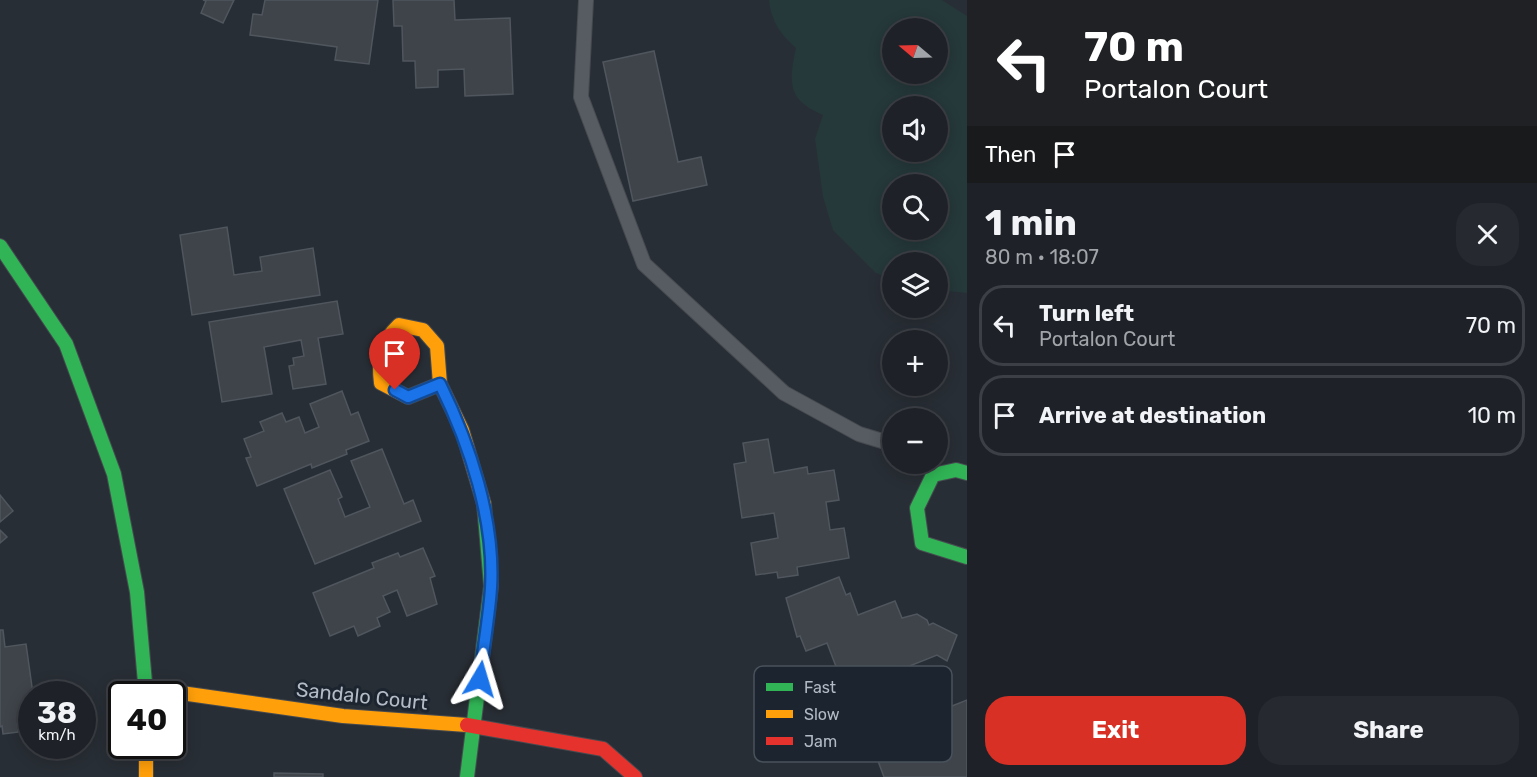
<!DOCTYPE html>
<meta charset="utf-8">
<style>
:root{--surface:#1e2228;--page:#262a30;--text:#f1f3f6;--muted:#a1a4a8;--line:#3c3f45;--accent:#d93025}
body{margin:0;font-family:Rubik,sans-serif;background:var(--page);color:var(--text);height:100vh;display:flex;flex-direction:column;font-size:22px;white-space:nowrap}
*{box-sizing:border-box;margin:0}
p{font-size:20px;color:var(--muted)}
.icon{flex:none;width:33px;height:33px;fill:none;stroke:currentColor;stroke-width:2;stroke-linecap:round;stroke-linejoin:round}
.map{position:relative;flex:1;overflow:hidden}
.drawer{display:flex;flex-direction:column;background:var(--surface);width:570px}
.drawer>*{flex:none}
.guide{background:#202124;color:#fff;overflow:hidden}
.needle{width:39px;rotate:289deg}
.tools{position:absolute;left:882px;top:18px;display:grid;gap:12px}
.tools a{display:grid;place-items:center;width:66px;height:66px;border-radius:50%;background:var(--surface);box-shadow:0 3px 15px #0003,0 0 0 2px var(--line);font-size:30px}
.speed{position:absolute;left:18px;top:681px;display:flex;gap:12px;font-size:30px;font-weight:700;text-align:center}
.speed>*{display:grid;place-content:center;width:78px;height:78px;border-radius:50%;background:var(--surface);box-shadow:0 3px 15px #0003,0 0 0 2px var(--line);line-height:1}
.speed small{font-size:15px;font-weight:400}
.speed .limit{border:3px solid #111;border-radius:9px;background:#fff;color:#111}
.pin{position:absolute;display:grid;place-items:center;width:51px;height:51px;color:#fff;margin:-62px -26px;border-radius:50% 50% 50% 0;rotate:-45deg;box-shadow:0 0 6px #0007}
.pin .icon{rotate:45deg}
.me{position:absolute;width:66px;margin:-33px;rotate:7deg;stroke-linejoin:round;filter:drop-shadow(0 0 4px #0008)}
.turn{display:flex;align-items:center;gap:21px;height:126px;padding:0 18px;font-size:27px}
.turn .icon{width:78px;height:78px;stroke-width:2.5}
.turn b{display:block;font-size:42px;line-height:51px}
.then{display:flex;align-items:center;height:57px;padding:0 18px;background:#0003;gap:12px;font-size:22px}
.round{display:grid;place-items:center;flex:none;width:63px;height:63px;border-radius:24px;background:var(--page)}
.summary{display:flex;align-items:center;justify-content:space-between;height:102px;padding:0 18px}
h1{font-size:36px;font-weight:700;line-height:45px}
.primary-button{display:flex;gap:12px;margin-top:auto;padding:12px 18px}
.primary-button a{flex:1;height:69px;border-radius:24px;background:var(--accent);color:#fff;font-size:24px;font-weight:700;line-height:69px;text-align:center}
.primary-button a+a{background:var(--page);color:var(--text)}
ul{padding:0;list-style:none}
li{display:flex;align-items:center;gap:18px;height:81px;margin:0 12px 9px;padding:0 6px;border:3px solid var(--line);border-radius:24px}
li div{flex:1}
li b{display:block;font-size:22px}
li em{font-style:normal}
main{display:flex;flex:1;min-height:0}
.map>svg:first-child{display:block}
</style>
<main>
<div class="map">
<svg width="967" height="777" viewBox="0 0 967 777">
<rect width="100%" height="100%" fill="#282e35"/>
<path fill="#25383a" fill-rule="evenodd" d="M769,0H942L967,16V293L938,290V262H892V280L876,273L833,230L823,197L815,139L823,115C788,100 788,84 796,48C780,34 771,21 769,0ZM892,28H938V74H892ZM892,106H938V152H892ZM892,184H938V230H892Z"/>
<g fill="#3f444a" stroke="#50565d" stroke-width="1.5">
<path d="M203,0H234L223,23L201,13L206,1Z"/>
<path d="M265,0H378L369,64L335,60L337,47L250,35L253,14L262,15Z"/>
<path d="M393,0H454L455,20L510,18L513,94L465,96L464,69L438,70V87L416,88L415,61H403L402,26H394Z"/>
<path d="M654,51L678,162L701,157L707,185L633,201L603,62Z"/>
<path d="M227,227L234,275L262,271L260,257L313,248L320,295L192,315L180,235Z"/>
<path d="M337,301L343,334L318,338L326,384L293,389L289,366L294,365L293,358L304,356L301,340L264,347L272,394L222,402L209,322Z"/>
<path d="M342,391L351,415L358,412L369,441L346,450L347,454L312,468L311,464L257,486L246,458L251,457L244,439L264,431L260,422L282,413L286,422L299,417L305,433L319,427L310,404Z"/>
<path d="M768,439L774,473L807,467L808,474L834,470L839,500L826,502L830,530L844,528L849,558L797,567L798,575L778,578L777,572L756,575L751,543L778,538L774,513L742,518L734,464L746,462L743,443Z"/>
<path d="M382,449L404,504L413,500L421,521L315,564L284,489L330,470L342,497L338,499L345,517L370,507L351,461Z"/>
<path d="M0,495L13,511L0,522Z"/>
<path d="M0,530L7,537L0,543Z"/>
<path d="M423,548L435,576L430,578L437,604L407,616L397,590L383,596L390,612L377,618L380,626L358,636L354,626L330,636L313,593L374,568L372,563L398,553L400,557Z"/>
<path d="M839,577L846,595L850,593L858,615L895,601L902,618L917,614L927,620L929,625L933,623L957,635L947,661L937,655L897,671L899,677L863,691L860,684L845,690L827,643L806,651L800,636L797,637L786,598Z"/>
<path d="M0,630H3L5,647L26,644L33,694L32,722L17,724L18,732L3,734L2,726L0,727Z"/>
<path d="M939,690L947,708L967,700V777H884L875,753L888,748L879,726L887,723L881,705L907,695L909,702Z"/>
<path d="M274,773L323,774V777H274Z"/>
</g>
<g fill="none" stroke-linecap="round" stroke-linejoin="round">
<defs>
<path id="lane" d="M586,0L581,97L644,264L784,393L859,434L892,444"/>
<g id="fast">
<path d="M0,246L66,344L114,474L137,592L146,694"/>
<path d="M967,473L956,470L933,475L917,508L922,543L967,557"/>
<path d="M467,777L491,586L484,504"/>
</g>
<g id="slow">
<path d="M440,384L408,397L381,383C378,358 380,343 399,325L423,330L437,346L440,384L462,430L484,504"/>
<path d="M146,688L343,716L467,725"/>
<path d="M146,746V777"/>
</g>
<path id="jam" d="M467,725L603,749L635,777"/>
</defs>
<use href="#lane" stroke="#464a50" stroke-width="16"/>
<use href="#fast" stroke="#464a50" stroke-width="16"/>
<use href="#slow" stroke="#464a50" stroke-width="16"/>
<use href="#jam" stroke="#464a50" stroke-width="16"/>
<use href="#lane" stroke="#575c63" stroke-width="14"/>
<use href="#fast" stroke="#30b455" stroke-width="14"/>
<use href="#slow" stroke="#ff9f0a" stroke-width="14"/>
<use href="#jam" stroke="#e5322d" stroke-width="14"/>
</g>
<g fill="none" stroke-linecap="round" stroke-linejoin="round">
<defs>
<path id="route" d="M395,390L408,397L440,384C470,445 495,520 491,588C489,618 483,649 480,679"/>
</defs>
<use href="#route" stroke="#114b97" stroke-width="15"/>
<use href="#route" stroke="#1a73e8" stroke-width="10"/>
</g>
<g text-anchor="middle" stroke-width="6" stroke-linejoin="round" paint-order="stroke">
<g font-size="20" fill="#b2bbc6" stroke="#1c252f">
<text transform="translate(362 696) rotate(6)" y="7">Sandalo Court</text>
</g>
</g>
<rect x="754" y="666" width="198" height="96" rx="9" fill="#1c252f" stroke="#49525c" stroke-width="1.5"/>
<rect x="766" y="683" width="27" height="8" fill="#30b455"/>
<rect x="766" y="710" width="27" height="8" fill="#ff9f0a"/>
<rect x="766" y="737" width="27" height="8" fill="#e5322d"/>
<g font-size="16" fill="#b2bbc6">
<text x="804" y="693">Fast</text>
<text x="804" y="720">Slow</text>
<text x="804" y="747">Jam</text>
</g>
</svg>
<div class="tools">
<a><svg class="needle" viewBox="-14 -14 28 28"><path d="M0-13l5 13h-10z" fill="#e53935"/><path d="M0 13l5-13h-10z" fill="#a1a4a8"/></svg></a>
<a><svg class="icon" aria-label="sound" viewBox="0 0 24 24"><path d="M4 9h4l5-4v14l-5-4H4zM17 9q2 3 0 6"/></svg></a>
<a><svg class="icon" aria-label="search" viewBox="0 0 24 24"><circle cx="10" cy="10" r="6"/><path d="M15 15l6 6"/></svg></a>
<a><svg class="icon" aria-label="layers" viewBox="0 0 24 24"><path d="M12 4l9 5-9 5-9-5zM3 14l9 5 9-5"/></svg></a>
<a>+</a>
<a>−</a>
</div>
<div class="speed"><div>38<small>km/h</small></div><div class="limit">40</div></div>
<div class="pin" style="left:395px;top:390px;background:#d93025"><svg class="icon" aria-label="arrive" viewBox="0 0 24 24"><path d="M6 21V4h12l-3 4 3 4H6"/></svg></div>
<svg class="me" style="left:480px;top:679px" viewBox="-20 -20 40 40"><path d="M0-17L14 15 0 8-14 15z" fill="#1a73e8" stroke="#fff" stroke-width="4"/></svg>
</div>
<section class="drawer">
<div class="guide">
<div class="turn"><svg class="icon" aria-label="left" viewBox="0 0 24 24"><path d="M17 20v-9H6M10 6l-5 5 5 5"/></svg><div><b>70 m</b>Portalon Court</div></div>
<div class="then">Then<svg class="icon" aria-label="arrive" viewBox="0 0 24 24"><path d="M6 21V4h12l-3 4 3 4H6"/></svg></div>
</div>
<div class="summary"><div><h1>1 min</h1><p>80 m · 18:07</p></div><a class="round"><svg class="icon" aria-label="close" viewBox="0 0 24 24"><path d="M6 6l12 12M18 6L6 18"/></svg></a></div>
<ul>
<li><svg class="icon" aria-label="left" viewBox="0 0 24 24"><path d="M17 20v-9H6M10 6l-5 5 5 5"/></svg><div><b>Turn left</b><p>Portalon Court</p></div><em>70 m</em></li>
<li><svg class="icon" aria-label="arrive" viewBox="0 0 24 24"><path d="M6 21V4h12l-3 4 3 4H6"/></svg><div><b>Arrive at destination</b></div><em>10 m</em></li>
</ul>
<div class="primary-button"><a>Exit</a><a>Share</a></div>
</section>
</main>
